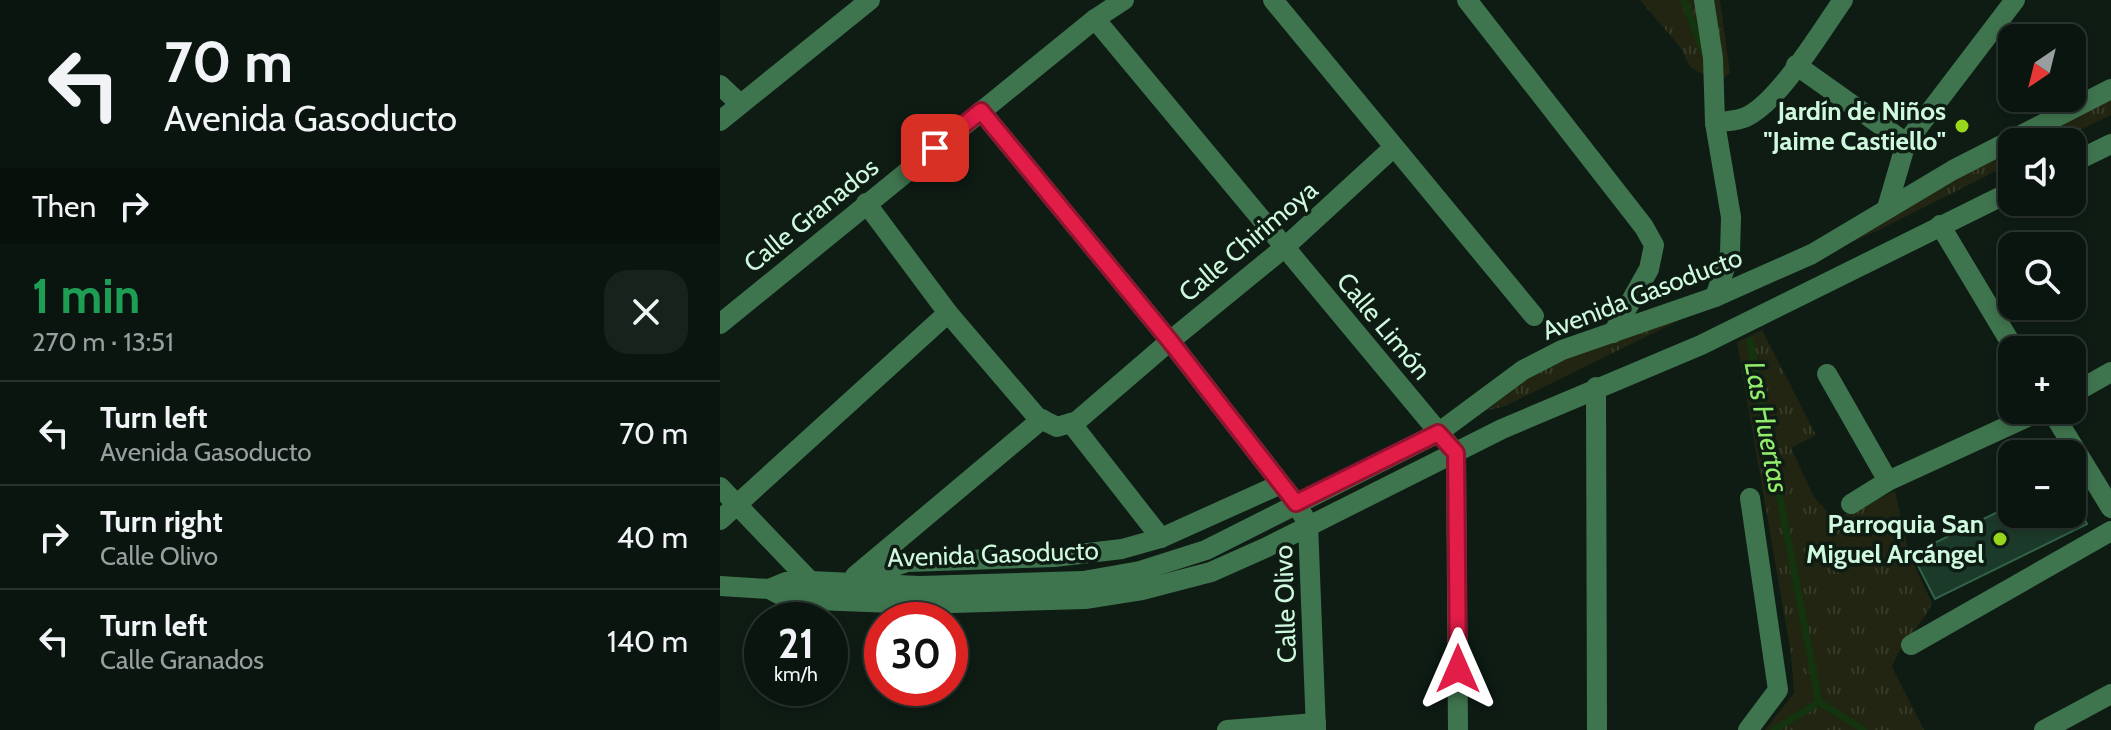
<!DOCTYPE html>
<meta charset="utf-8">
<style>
:root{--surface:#0a150f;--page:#18221d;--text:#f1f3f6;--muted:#999f9e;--line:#2a342f}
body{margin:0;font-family:Cabin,sans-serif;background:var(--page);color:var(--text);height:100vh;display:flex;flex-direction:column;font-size:30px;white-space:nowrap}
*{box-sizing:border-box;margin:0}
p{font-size:26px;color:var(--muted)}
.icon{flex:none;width:44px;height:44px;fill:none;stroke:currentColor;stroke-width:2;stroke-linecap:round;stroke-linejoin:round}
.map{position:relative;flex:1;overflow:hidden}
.details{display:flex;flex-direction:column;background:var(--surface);width:720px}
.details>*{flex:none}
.guide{background:#0a150f;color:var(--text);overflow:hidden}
.needle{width:52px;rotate:215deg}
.controls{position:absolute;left:1278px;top:24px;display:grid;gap:16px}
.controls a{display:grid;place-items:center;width:88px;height:88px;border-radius:16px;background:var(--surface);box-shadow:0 4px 12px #0003,0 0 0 2px var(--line);font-size:40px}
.speed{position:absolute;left:24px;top:602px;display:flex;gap:16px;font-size:40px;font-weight:700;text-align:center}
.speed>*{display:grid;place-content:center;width:104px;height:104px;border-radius:50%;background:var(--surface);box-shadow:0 4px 12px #0003,0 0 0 2px var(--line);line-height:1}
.speed small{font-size:20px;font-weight:400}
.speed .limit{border:12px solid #d22;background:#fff;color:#111}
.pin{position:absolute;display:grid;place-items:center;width:68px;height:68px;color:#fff;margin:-34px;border-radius:16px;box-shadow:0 4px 12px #0006}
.me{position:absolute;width:88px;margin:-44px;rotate:0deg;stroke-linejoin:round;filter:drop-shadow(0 0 6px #0008)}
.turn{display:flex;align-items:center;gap:28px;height:168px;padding:0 32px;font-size:36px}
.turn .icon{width:104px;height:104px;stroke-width:2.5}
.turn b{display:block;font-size:56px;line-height:68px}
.then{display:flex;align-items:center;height:76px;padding:0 32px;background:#0003;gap:16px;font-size:30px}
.round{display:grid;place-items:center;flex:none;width:84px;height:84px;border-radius:24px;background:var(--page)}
.summary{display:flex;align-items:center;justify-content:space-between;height:136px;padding:0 32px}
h1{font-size:48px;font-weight:800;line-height:60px;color:#1e9e55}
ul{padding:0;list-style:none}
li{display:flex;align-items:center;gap:24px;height:104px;padding:0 32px;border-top:2px solid var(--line)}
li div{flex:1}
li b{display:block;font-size:30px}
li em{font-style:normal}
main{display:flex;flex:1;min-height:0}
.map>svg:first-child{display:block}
</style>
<main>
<section class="details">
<div class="guide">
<div class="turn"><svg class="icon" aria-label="left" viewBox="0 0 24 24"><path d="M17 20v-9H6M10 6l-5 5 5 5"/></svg><div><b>70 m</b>Avenida Gasoducto</div></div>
<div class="then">Then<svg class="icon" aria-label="right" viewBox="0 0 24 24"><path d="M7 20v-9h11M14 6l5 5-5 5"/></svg></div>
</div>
<div class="summary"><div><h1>1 min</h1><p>270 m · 13:51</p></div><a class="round"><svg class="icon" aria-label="close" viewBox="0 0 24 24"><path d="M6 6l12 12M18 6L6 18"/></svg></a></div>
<ul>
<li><svg class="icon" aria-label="left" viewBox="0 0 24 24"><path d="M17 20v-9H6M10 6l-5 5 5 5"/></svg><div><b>Turn left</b><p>Avenida Gasoducto</p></div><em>70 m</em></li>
<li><svg class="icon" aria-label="right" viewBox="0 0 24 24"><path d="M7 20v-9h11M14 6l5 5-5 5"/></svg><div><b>Turn right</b><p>Calle Olivo</p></div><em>40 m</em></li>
<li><svg class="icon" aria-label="left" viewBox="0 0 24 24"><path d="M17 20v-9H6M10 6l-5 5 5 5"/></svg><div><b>Turn left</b><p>Calle Granados</p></div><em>140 m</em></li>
</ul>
</section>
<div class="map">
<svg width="1391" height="730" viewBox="0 0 1391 730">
<defs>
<pattern id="grass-tufts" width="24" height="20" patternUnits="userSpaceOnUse" patternTransform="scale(2)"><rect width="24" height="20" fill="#212512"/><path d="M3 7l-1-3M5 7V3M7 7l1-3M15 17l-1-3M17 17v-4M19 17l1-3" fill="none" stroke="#363b29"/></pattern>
</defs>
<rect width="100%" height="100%" fill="#0e1c14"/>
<g fill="url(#grass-tufts)">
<path d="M920,0H1000L1010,73L1004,78L984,75L970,67L960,47Z"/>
<path d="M1391,98V115L1335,142H1302Z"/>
<path d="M1292,147V163L1157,231L1031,285L785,406L765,411L843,352L1051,276Z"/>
<path d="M1042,330L1096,435L1071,448L1094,497L1114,519L1175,491L1189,554L1212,603C1201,627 1181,642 1172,667L1204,730H1045L1074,693L1071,654L1017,342Z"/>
</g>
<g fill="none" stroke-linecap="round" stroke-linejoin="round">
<g stroke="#13340e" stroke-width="7">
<path d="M964,0L984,53"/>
<path d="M1030,341L1099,702L1144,730"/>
<path d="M1054,730L1099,702"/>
</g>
</g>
<path fill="#1c3a2a" stroke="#316347" stroke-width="2" d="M1352,493L1367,524L1215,599L1192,554L1292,505V514H1352Z"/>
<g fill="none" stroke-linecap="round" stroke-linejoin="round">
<g stroke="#3f754e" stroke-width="20">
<path d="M553,0L814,316"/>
<path d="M747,0L924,227L934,245L929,269L893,333"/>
<path d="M984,0L993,58L995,123L1011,217L1010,253L995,297"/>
<path d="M375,19L736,453L738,730"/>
<path d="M1076,65L1186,143"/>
<path d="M0,85L20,104"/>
<path d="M261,111L450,341L576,503L588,524L596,730"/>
<path d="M0,121L150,0"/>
<path d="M995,123C1005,121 1017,121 1026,117C1059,102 1101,31 1123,0"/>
<path d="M1352,163L1391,144"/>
<path d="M146,203L228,313L317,417L337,427L357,421L450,341L565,247L674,147"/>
<path d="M1167,208L1186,143L1295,0"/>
<path d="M1220,225L1295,350"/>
<path d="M0,324L375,19L404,0"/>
<path d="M1107,374L1168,481"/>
<path d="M876,387L877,730"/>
<path d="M1352,394L1391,372"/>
<path d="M1331,410L1391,508"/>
<path d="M351,423L441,538"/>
<path d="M0,487L90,581"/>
<path d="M1131,504L1168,481L1323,410"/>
<path d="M0,520L228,313"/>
<path d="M135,576L322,419"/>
<path d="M137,579L187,562L334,557L402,549L441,538L561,484"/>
<path d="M0,586L49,589L66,582L90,581L200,586L363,581L420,571L486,550L718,433L803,370L842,350L995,297L1092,254L1233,170L1391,89"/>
<path d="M49,589L68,599L201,604L365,599L422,590L491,572L545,548L782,429L981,345L1292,191"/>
<path d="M1191,645L1391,531"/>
<path d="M507,730L596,723"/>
<path d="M1028,730L1058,690L1030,498"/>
<path d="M1324,730L1391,694"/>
</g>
</g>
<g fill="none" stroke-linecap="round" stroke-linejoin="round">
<defs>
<path id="route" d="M215,148L261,111L450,341L576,503L718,433L736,453L738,669"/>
</defs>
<use href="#route" stroke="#92132f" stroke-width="20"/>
<use href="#route" stroke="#e11d48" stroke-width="14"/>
</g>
<g fill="#98d71c" stroke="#0e1c14" stroke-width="3">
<circle cx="1242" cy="126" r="8"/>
<circle cx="1280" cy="539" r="8"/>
</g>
<g text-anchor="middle" stroke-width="7" stroke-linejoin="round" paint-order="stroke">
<g font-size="26" font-weight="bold" fill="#cff9de" stroke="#0e1c14" text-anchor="end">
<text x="1226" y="120">Jardín de Niños<tspan x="1226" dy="30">"Jaime Castiello"</tspan></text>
<text x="1264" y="533">Parroquia San<tspan x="1264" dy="30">Miguel Arcángel</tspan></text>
</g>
<g font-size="26" fill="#cff9de" stroke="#0e1c14">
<text transform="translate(91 215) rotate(-39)" y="9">Calle Granados</text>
<text transform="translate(528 241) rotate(-40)" y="9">Calle Chirimoya</text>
<text transform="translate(922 294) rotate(-21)" y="9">Avenida Gasoducto</text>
<text transform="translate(664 326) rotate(50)" y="9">Calle Limón</text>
<text transform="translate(273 554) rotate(-2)" y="9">Avenida Gasoducto</text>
<text transform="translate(565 604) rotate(-92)" y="9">Calle Olivo</text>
</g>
<g font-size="28" font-style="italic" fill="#91ec6a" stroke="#0e1c14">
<text transform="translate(1047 427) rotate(79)" y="10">Las Huertas</text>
</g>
</g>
</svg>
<div class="controls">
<a><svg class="needle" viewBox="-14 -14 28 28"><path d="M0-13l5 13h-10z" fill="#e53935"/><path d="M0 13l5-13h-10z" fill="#999f9e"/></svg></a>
<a><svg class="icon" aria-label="sound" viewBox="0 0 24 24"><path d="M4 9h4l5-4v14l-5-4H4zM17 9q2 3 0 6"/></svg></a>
<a><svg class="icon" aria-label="search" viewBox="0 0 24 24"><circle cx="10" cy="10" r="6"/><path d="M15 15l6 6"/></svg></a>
<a>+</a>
<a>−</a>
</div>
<div class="speed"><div>21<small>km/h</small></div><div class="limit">30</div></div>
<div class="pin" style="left:215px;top:148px;background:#d93025"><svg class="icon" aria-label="arrive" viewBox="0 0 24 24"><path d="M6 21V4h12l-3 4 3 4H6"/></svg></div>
<svg class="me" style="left:738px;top:669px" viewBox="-20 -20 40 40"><path d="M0-17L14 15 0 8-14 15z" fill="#e11d48" stroke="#fff" stroke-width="4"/></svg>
</div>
</main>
